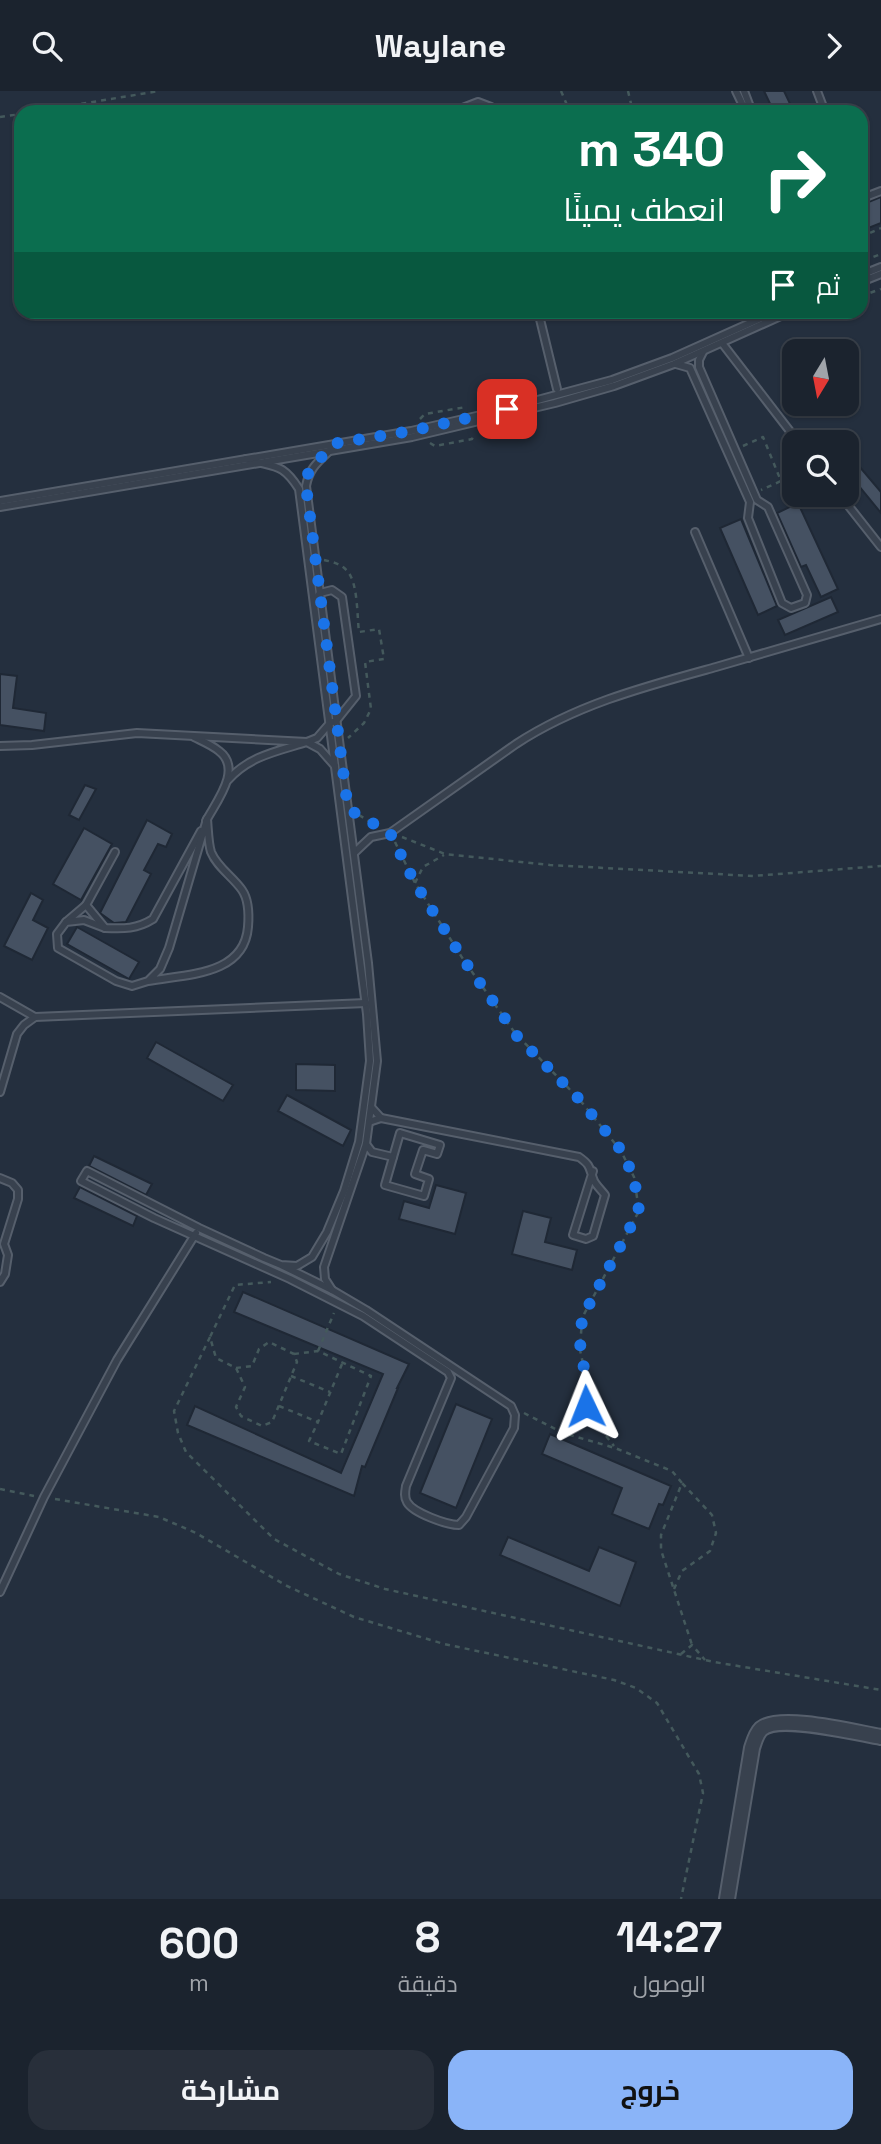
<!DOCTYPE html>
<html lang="ar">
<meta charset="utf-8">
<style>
:root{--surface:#1b232e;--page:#282f3a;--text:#f1f3f6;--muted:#a0a4aa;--line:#39404a;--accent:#8ab4f8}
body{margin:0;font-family:"Space Grotesk",Cairo,sans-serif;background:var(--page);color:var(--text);direction:rtl;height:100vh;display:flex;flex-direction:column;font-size:26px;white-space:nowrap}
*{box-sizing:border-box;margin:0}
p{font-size:23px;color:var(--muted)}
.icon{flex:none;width:38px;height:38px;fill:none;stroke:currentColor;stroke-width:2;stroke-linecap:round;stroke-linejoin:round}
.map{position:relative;height:1808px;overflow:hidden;direction:ltr}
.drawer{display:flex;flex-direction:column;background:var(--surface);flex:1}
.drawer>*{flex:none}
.top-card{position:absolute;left:14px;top:14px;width:854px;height:214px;border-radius:21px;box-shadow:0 2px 5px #0004,0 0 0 2px var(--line);direction:rtl;background:#0b6e4f;color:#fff;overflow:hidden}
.needle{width:46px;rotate:190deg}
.tools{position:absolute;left:782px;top:248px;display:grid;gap:14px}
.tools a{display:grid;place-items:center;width:77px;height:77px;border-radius:14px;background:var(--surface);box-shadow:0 2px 5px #0004,0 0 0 2px var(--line);font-size:35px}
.pin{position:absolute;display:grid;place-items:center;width:60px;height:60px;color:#fff;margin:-30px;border-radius:14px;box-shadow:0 4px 10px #0006}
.me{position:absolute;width:77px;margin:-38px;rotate:358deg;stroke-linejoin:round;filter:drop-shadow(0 0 5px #0008)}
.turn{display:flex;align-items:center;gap:24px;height:147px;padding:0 28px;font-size:32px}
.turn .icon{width:91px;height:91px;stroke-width:2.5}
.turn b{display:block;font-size:49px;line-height:60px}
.then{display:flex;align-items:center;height:66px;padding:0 28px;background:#0003;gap:14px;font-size:26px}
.eta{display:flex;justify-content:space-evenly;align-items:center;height:119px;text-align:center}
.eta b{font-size:42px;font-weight:700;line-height:49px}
.button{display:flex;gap:14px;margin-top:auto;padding:14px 28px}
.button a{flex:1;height:80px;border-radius:21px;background:var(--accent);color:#111;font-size:28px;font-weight:700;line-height:80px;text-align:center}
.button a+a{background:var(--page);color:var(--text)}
header{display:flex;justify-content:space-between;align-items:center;height:91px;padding:0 28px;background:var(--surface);font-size:32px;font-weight:700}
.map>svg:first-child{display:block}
</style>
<header><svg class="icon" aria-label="forward" viewBox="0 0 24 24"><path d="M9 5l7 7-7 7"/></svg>Waylane<svg class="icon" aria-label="search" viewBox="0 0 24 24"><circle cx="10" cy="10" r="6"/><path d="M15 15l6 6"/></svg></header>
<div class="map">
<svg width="881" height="1808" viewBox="0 0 881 1808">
<rect width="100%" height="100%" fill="#242f3e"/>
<g fill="#455162" stroke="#1f2835" stroke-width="2">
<path d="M764,0H784L794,21H774Z"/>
<path d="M881,106V132L861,140V114Z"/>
<path d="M859,375L881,401V422L849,383Z"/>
<path d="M798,412L838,498L821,506L806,474L801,476L777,422Z"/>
<path d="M741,428L777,515L758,524L720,437Z"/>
<path d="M831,506L838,521L785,544L778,529Z"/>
<path d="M0,583L17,585L13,617L46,622L44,640L0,634Z"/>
<path d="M85,694L96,698L79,729L69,724Z"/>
<path d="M147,729L172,743L166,756L158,753L144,779L151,783L126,831L114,832L100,822Z"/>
<path d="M84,737L112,753L81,809L53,793Z"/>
<path d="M31,802L43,809L33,829L48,837L32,869L4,855Z"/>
<path d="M77,836L139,871L129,888L67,853Z"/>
<path d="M156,951L233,994L223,1010L147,967Z"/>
<path d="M296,973L335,974V1000L296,999Z"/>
<path d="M287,1004L351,1039L343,1055L278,1020Z"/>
<path d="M94,1065L152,1093L146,1104L89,1075Z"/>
<path d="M436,1094L466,1102L455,1143L399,1128L404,1110L429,1117Z"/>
<path d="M80,1096L137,1125L133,1135L74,1107Z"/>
<path d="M523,1120L551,1127L545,1151L577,1159L572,1179L512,1163Z"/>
<path d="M243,1201L409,1273L397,1297H398L365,1376L362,1375L354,1405L187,1334L195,1315L341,1382L383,1283L234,1221Z"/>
<path d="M456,1313L492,1328L456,1417L420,1402Z"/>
<path d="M550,1343L671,1395L663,1414L659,1413L649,1438L612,1423L622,1397L542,1363Z"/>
<path d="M508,1446L589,1480L599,1456L636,1471L620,1515L500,1464Z"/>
</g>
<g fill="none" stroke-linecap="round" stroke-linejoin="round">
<defs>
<g id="service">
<path d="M736,0L746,21"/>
<path d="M744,0L752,21"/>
<path d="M817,0L825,21"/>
<path d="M459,21L460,18L478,11L491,16L493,21"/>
<path d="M861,102L868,105L881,100"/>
<path d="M861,184L881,176"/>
<path d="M861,191L881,183"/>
<path d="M538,220L557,298"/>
<path d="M722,252L799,352"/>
<path d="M676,273L690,277L750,411L748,427L782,512L791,517L805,512L807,504L768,416L757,409L699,276V269L703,261"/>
<path d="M246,368C275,377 282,371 299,398L367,923L370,970L359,1051L344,1100L327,1141L312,1166L297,1175L281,1174L264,1167L199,1137L87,1080L81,1090L154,1127L290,1188L363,1225L448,1281L451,1287L406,1395C405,1401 404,1406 407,1411C413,1422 447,1434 459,1434L466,1426L514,1337L515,1324L511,1315L366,1219L332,1199L281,1174"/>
<path d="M840,404L881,456"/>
<path d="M0,410L411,340L485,323L612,289L672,267L777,220"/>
<path d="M0,416L412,346L555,312L614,295L674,273L792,220"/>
<path d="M695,441L749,567"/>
<path d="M318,505L320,502L332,499L342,506L356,605L336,630L330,632L317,647L307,651L320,658L335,675"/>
<path d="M194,646C202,650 212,654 219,660C243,678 216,711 206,730"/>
<path d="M0,655L32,654L137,642L307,651C278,660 249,665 228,689"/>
<path d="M354,762L371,746L390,742L516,653C577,613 647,595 716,576C771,560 826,544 881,528"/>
<path d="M86,814L115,761"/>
<path d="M66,831L86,814L105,837C124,838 137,838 153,828L201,740"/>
<path d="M105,837L84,829L66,831L57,843L58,857L116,890L132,895L148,890L160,878L169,857L207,728C208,738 208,751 211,761C217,776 233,786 242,799C249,809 249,824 248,836C244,885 186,883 148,890"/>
<path d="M0,906L35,926"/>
<path d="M0,1001L17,943L24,934L35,926L366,912"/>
<path d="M381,1027L579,1066C592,1075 589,1078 594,1090C596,1094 602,1100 605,1104L593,1145L586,1148L573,1144L593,1080"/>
<path d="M369,1031L381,1027L371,1016"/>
<path d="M400,1042L440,1054L437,1063L423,1059L415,1083L429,1088L424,1105L385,1094Z"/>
<path d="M366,1053L372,1061L393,1066"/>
<path d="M0,1087L12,1092L18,1099V1108L4,1153L8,1164L5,1183L0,1191"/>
<path d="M332,1199L325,1188L324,1176L366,1053L377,970L368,872L306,395C310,373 323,368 337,352"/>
<path d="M0,1501L44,1406L117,1269L196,1142"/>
</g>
<path id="tertiary" d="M727,1808L752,1657C754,1651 756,1643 761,1638C779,1622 857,1642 881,1646"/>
</defs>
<use href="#service" stroke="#565f6c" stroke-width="10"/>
<use href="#tertiary" stroke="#565f6c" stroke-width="18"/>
<g stroke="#44595c" stroke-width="2.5" stroke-dasharray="5 5" stroke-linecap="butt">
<path d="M561,0L570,21"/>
<path d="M628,0L633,21"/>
<path d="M32,21L159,0"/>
<path d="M0,26L21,23"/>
<path d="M861,146L881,137"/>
<path d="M867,172L868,168L881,163"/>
<path d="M861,205L881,198"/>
<path d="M420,328L425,323L466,316"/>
<path d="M430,352L435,355L472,348L474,343"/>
<path d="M743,355L763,346L781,390L761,399"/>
<path d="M324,469C333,471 342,473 348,481C358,493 357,525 359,541L379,538L384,568L365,571L371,618L364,632L348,647"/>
<path d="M359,724L377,735"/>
<path d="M402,746L445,763L550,774L753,785L881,775"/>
<path d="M395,751L415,792L463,868L515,942L579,1008L621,1060L634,1086L639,1120L582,1227L580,1259L588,1295L586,1315L579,1330L563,1342"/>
<path d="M415,792L423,776L444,764"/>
<path d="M210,1246L174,1320L178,1342L186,1361L274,1448L339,1483L385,1498L714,1571L881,1599"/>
<path d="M318,1260L334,1222"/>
<path d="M294,1263L318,1260L371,1285L341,1363L309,1350L318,1331"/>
<path d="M236,1277L252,1275L259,1258L269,1251L294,1263L297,1271L272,1331L262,1335L241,1325L236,1316L245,1296L236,1277L216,1267L210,1246L235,1194L271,1191"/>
<path d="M291,1285L330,1301"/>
<path d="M589,1299L598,1335L614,1355"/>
<path d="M279,1315L318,1331L342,1273"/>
<path d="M524,1322L563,1342L615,1357L672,1380L682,1392"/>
<path d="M0,1398L34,1405"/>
<path d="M55,1408L159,1426L196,1442L287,1495L354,1526L444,1553L614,1589L636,1597L657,1612L699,1683L703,1702L681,1808"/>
<path d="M674,1498L682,1480L710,1460L716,1442L712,1424L682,1392L661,1444V1459L692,1554"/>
<path d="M681,1563L692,1554L705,1569"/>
</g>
<use href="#service" stroke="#38414e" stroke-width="6"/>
<use href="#tertiary" stroke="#38414e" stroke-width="14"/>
</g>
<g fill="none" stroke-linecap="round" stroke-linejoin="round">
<path stroke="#1a73e8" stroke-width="12" stroke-dasharray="0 21.6" d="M507,318L411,340L337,352L316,371L308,383L306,395L348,718L390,742L415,792L463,868L502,923L514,942L579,1008L621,1059L634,1086L639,1120L582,1227L580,1259L588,1295L586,1315"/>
</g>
</svg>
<div class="tools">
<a><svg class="needle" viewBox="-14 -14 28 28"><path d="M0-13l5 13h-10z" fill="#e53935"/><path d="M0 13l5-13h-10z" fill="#a0a4aa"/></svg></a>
<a><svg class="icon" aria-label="search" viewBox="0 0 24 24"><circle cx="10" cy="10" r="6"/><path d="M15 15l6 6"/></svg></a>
</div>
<div class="pin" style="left:507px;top:318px;background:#d93025"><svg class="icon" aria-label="arrive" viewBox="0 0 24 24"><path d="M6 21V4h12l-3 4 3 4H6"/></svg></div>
<svg class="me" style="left:586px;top:1315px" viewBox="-20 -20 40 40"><path d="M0-17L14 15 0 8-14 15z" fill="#1a73e8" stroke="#fff" stroke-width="4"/></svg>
<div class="top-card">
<div class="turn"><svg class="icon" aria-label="right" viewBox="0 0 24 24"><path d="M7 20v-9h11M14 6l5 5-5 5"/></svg><div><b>340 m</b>انعطف يمينًا</div></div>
<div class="then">ثم<svg class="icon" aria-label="arrive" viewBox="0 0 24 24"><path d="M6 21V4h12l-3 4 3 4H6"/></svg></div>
</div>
</div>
<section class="drawer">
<div class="eta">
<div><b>14:27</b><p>الوصول</p></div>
<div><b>8</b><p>دقيقة</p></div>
<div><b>600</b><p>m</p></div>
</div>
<div class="button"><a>خروج</a><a>مشاركة</a></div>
</section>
